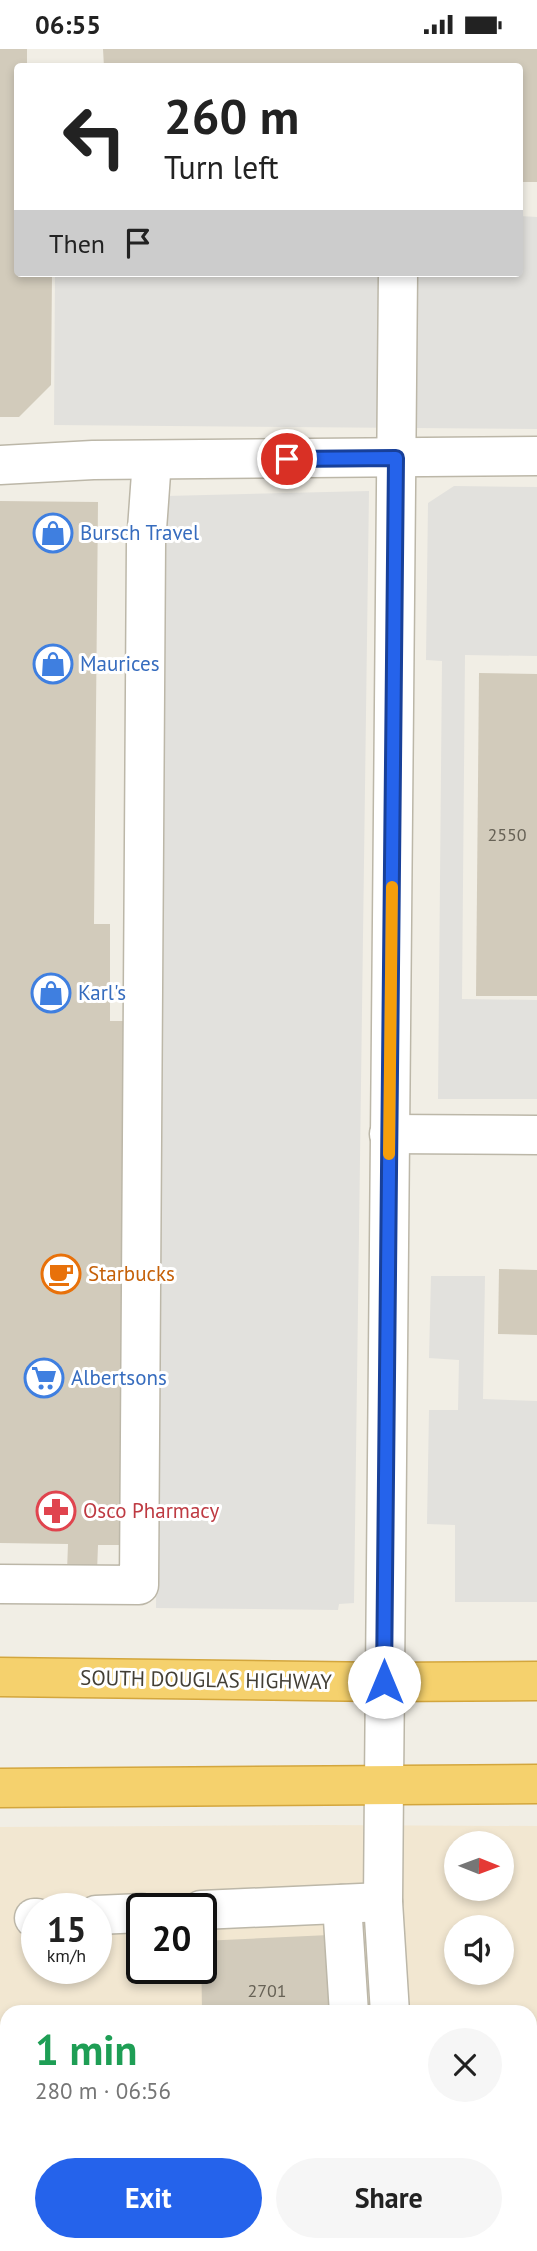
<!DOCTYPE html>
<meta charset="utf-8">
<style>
:root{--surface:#fff;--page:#f6f6f6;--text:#222;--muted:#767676;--accent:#2563eb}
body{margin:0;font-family:"PT Sans",sans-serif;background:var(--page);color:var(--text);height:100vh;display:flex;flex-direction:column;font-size:26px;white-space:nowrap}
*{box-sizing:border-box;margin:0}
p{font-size:23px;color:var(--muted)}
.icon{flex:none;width:38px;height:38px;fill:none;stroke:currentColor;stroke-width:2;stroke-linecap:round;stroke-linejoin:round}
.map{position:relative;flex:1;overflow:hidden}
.details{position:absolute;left:0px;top:1956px;width:537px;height:247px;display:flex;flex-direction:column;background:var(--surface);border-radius:21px 21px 0 0;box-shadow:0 4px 10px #0003}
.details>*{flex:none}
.guide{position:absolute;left:14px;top:14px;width:509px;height:214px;border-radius:7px;box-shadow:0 4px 10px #0003;background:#fff;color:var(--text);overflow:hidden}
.needle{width:46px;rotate:91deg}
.buttons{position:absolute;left:444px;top:1782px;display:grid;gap:14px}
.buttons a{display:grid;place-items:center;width:70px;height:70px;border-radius:50%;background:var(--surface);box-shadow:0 4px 10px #0003;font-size:35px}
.speed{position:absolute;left:21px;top:1844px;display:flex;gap:14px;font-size:35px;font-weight:700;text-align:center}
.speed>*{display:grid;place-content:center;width:91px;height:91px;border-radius:50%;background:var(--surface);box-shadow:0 4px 10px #0003;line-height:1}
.speed small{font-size:18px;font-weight:400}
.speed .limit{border:4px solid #111;border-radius:10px;background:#fff;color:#111}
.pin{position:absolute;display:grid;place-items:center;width:60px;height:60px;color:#fff;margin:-30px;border:4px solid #fff;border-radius:50%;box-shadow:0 2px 7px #0007}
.me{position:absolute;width:77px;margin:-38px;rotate:0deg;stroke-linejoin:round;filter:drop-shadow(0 0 5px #0008)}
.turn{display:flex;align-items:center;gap:24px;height:147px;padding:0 35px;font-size:32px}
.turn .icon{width:91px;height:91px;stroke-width:2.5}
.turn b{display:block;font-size:49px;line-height:60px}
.then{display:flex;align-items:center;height:66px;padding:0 35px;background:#0003;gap:14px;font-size:26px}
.round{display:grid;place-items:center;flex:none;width:74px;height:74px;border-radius:37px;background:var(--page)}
.overview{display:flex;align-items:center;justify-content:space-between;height:119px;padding:0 35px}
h1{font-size:42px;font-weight:700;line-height:52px;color:#1e9e55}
.primary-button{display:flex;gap:14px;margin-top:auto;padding:14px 35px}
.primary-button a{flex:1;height:80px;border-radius:42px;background:var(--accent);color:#fff;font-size:28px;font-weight:700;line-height:80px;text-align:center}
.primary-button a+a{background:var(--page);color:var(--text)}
.status{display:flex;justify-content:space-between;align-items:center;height:49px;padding:0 35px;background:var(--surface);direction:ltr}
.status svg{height:19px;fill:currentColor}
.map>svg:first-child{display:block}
</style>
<div class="status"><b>06:55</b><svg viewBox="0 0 49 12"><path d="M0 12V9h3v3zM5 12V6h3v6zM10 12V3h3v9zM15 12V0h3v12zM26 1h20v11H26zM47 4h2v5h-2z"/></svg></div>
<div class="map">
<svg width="537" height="2202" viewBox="0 0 537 2202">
<rect width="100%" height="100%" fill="#f1eee5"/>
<path fill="#f2e7d1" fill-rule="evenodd" d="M321,1776L537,1777V2202H0V1778ZM457,1794H502V1839H457ZM37,1860H96V1920H37ZM142,1860H201V1920H142ZM457,1878H502V1923H457ZM7,1964H530V2196H7Z"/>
<g fill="#e2e1dd">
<path d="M520,167L537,168V380L54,376L55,224H520Z"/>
<path d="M454,437L537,438V607L465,606L462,950L537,951V1050H438L442,612L426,611L428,454Z"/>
<path d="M369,442L354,1554L339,1555L338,1561L156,1559L166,447Z"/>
<path d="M431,1227H485L483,1350L537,1352V1553H455V1476L427,1475L429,1361H458L459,1311L429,1309Z"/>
</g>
<g fill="#d2cbbb">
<path d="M0,0H27V18H18V224H52L51,336L19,368H0Z"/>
<path d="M103,0H537V133H520V18H104Z"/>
<path d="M0,452L98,453L94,875H110V972H131L122,1496H98L97,1523L67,1522L68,1495L0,1494Z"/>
<path d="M479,624L537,625V947H476Z"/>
<path d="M499,1220L537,1221V1286L498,1285Z"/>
<path d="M329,1886L333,1964H202L201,1892Z"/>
<rect x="214" y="2196" width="73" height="6"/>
</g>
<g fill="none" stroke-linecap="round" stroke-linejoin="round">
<defs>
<g id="minor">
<path d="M0,416L93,411L537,407"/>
<path d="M389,1085L537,1086"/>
<path d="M0,1535L139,1536L146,494L152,411"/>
<path d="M342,1855L349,1964"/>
<path d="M201,1861L383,1853"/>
<path d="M96,1866L142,1864"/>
<path d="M34,1869H37"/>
<path d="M390,1964L383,1853L384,1736L398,224"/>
<path d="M0,2100H7"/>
<path d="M530,2124H537"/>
<path d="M405,2196V2202"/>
</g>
<g id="highway">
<path d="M0,1628L384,1633L537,1632"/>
<path d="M0,1739L537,1735"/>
</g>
</defs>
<use href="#minor" stroke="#bcb7a8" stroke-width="41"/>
<use href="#highway" stroke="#d3a63d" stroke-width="41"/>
<use href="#minor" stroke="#fff" stroke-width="38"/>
<use href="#highway" stroke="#f5d16d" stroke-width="38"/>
</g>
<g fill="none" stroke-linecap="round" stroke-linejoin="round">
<defs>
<path id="route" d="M287,410L396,409L384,1633"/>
</defs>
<use href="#route" stroke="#184099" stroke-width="18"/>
<use href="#route" stroke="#2563eb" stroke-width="12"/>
<path stroke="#f59e0b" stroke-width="12" d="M389,1105L392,838"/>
</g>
<defs>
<symbol id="shop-ring" viewBox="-11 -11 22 22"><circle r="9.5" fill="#fff" stroke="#3f7fe0" stroke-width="1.5"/><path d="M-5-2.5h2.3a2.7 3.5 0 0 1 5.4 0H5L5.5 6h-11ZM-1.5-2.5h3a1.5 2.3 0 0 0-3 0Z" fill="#3f7fe0"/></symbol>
<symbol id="cafe-ring" viewBox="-11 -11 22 22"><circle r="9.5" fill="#fff" stroke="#e8710a" stroke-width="1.5"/><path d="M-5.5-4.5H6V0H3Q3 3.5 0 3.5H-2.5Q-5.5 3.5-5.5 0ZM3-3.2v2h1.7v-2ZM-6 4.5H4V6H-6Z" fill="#e8710a"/></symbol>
<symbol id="supermarket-ring" viewBox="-11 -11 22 22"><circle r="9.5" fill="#fff" stroke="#3f7fe0" stroke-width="1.5"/><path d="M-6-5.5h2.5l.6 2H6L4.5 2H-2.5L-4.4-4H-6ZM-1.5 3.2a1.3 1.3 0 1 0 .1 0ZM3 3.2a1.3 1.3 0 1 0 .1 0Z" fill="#3f7fe0"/></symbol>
<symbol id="pharmacy-ring" viewBox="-11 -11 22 22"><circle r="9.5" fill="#fff" stroke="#e0444e" stroke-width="1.5"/><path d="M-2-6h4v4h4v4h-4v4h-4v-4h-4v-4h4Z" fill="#e0444e"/></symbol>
</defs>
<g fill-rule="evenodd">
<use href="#shop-ring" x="31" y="462" width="44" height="44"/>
<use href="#shop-ring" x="31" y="593" width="44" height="44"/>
<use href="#shop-ring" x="29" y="922" width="44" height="44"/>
<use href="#cafe-ring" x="39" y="1203" width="44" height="44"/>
<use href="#supermarket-ring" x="22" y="1307" width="44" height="44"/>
<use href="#pharmacy-ring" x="34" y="1440" width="44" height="44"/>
</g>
<g text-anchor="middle" stroke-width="6" stroke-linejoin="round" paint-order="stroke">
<g font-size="18" fill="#676256">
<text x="507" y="792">2550</text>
<text x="267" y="1948">2701</text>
</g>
<g font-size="21" fill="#366cbe" stroke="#fff" text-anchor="start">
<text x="80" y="491">Bursch Travel</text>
<text x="80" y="622">Maurices</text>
<text x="78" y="951">Karl's</text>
<text x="71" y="1336">Albertsons</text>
</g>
<g font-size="21" fill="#c56008" stroke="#fff" text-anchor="start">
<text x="88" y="1232">Starbucks</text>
</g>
<g font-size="21" fill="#be3a42" stroke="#fff" text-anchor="start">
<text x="83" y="1469">Osco Pharmacy</text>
</g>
<g font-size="21" fill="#433f35" stroke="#fff">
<text transform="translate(206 1631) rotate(1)" y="7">SOUTH DOUGLAS HIGHWAY</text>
</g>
</g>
</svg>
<div class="buttons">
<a><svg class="needle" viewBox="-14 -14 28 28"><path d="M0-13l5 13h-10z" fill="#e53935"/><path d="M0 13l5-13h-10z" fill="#767676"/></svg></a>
<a><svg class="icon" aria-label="sound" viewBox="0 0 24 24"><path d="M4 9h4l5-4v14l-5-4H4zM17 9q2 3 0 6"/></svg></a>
</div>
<div class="speed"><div>15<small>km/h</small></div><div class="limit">20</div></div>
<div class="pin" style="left:287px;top:410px;background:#d93025"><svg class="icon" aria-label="arrive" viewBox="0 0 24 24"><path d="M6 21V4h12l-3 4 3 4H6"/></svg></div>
<svg class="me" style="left:384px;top:1633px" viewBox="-20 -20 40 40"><circle r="19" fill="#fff"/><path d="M0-13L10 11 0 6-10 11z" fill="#2563eb"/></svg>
<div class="guide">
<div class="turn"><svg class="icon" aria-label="left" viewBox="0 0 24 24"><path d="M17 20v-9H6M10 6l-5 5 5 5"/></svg><div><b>260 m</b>Turn left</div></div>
<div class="then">Then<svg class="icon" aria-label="arrive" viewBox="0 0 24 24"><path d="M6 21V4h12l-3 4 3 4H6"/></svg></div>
</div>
<section class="details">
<div class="overview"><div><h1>1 min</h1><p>280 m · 06:56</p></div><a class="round"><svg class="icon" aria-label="close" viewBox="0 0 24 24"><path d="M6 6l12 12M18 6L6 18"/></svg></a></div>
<div class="primary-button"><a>Exit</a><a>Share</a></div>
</section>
</div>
